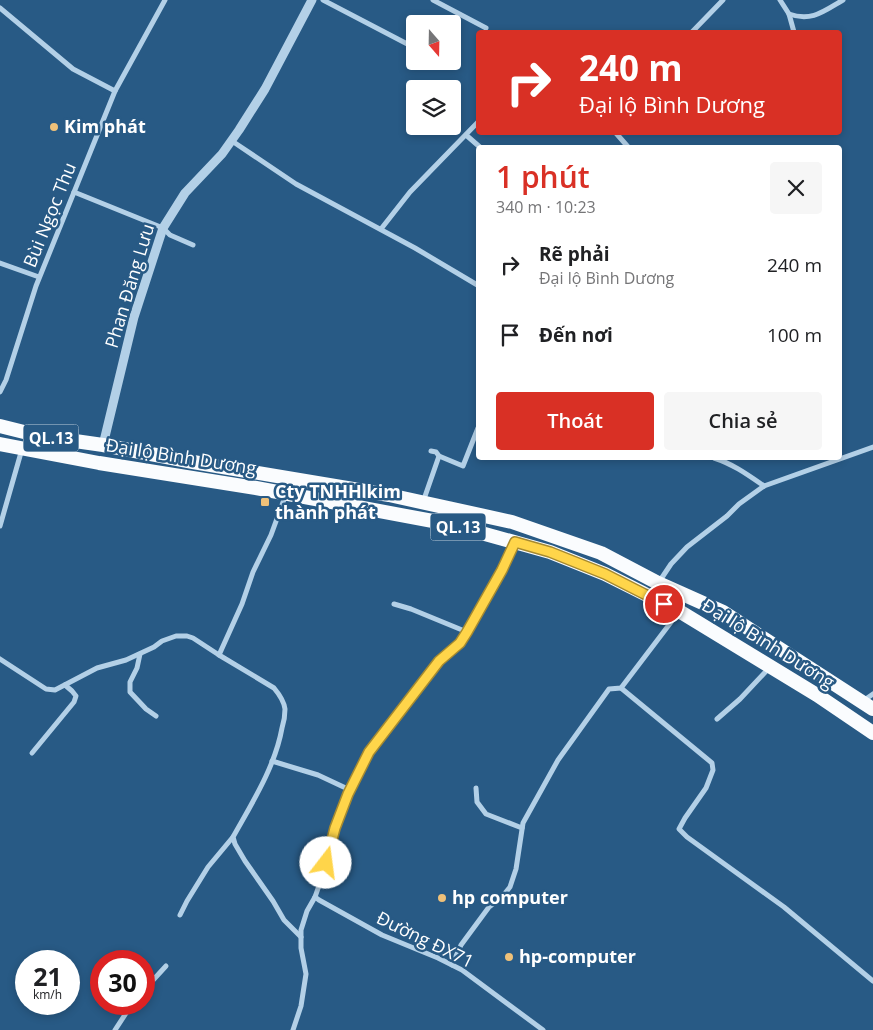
<!DOCTYPE html>
<html lang="vi">
<meta charset="utf-8">
<style>
:root{--surface:#fff;--page:#f6f6f6;--text:#202124;--muted:#757577;--accent:#d93025}
body{margin:0;font-family:"Open Sans",sans-serif;background:var(--page);color:var(--text);height:100vh;display:flex;flex-direction:column;font-size:19px;white-space:nowrap}
*{box-sizing:border-box;margin:0}
p{font-size:16px;color:var(--muted)}
.icon{flex:none;width:28px;height:28px;fill:none;stroke:currentColor;stroke-width:2;stroke-linecap:round;stroke-linejoin:round}
.map{position:relative;flex:1;overflow:hidden}
.drawer{position:absolute;left:476px;top:145px;width:366px;height:315px;display:flex;flex-direction:column;background:var(--surface);border-radius:5px;box-shadow:0 2px 8px #0003}
.drawer>*{flex:none}
.top-card{position:absolute;left:476px;top:30px;width:366px;height:105px;border-radius:5px;box-shadow:0 2px 8px #0003;background:#d93025;color:#fff;overflow:hidden}
.needle{width:32px;rotate:160deg}
.tools{position:absolute;left:406px;top:15px;display:grid;gap:10px}
.tools a{display:grid;place-items:center;width:55px;height:55px;border-radius:5px;background:var(--surface);box-shadow:0 2px 8px #0003;font-size:25px}
.speed{position:absolute;left:15px;top:950px;display:flex;gap:10px;font-size:25px;font-weight:700;text-align:center}
.speed>*{display:grid;place-content:center;width:65px;height:65px;border-radius:50%;background:var(--surface);box-shadow:0 2px 8px #0003;line-height:1}
.speed small{font-size:12px;font-weight:400}
.speed .limit{border:8px solid #d22;background:#fff;color:#111}
.pin{position:absolute;display:grid;place-items:center;width:42px;height:42px;color:#fff;margin:-21px;border:2px solid #fff;border-radius:50%;box-shadow:0 1px 5px #0007}
.me{position:absolute;width:55px;margin:-28px;rotate:15deg;stroke-linejoin:round;filter:drop-shadow(0 0 4px #0008)}
.turn{display:flex;align-items:center;gap:18px;height:105px;padding:0 20px;font-size:22px}
.turn .icon{width:65px;height:65px;stroke-width:2.5}
.turn b{display:block;font-size:35px;line-height:42px}
.round{display:grid;place-items:center;flex:none;width:52px;height:52px;border-radius:5px;background:var(--page)}
.headline{display:flex;align-items:center;justify-content:space-between;height:85px;padding:0 20px}
h1{font-size:30px;font-weight:600;line-height:38px;color:var(--accent)}
.button{display:flex;gap:10px;margin-top:auto;padding:10px 20px}
.button a{flex:1;height:58px;border-radius:5px;background:var(--accent);color:#fff;font-size:20px;font-weight:600;line-height:58px;text-align:center}
.button a+a{background:var(--page);color:var(--text)}
ul{padding:0;list-style:none}
li{display:flex;align-items:center;gap:15px;height:70px;padding:0 20px}
li div{flex:1}
li b{display:block;font-size:19px}
li em{font-style:normal}
.map>svg:first-child{display:block}
</style>
<div class="map">
<svg width="873" height="1030" viewBox="0 0 873 1030">
<rect width="100%" height="100%" fill="#285a85"/>
<g fill="none" stroke-linecap="round" stroke-linejoin="round">
<g stroke="#b3d0e7" stroke-width="5">
<path d="M323,0L415,48"/>
<path d="M433,0L486,28"/>
<path d="M780,0L789,14L794,32"/>
<path d="M0,8L73,69L115,91"/>
<path d="M789,14C812,22 824,11 843,0"/>
<path d="M692,32L723,0"/>
<path d="M615,132L629,148"/>
<path d="M466,135L481,148"/>
<path d="M232,141L296,184L415,248L479,286"/>
<path d="M74,192L163,228L170,235L193,245"/>
<path d="M381,229L410,192L479,121"/>
<path d="M0,263L39,277"/>
<path d="M0,392L6,380L36,286L115,91L165,0"/>
<path d="M431,451L436,452L439,456L463,466L478,428H479"/>
<path d="M714,458C733,464 748,475 764,486"/>
<path d="M423,502L439,456"/>
<path d="M0,526L22,449"/>
<path d="M659,582L671,564L687,547L727,516L739,504L764,486L873,447"/>
<path d="M394,604L411,609L467,632"/>
<path d="M140,654L137,668L130,682V692L146,709L156,716"/>
<path d="M219,655L242,604L253,572L271,535L286,494"/>
<path d="M0,659L46,689L55,690L97,668L126,660L154,647L162,641L176,636H187L193,638L219,655L274,688C279,694 284,701 285,709C285,715 284,722 282,728C275,767 252,803 233,837L235,844L245,861L273,901L284,920L301,937"/>
<path d="M621,688L706,758L712,763L713,770L706,788L685,818L679,829L687,837L784,907L873,981"/>
<path d="M863,701L873,694"/>
<path d="M717,719L740,699L770,667"/>
<path d="M32,753L74,702L76,696L72,691L65,685"/>
<path d="M272,761L318,775L350,790"/>
<path d="M476,788L477,802L486,814L522,828"/>
<path d="M315,897L319,900L382,935L438,958L462,970L543,1030"/>
<path d="M180,915L187,901L208,867L233,837"/>
<path d="M452,965L461,945L489,907L501,898L510,887L516,869L523,823L558,760L609,689L621,688L678,613"/>
<path d="M144,990L166,966"/>
<path d="M115,1030L132,1004"/>
<path d="M293,1030L301,1006L306,974L301,948V930L307,911L315,897L321,880L335,828L350,790L369,752L439,661L459,643L467,632L502,570L514,543"/>
</g>
<path stroke="#b3d0e7" stroke-width="9" d="M103,445L134,317L163,228L185,193L222,154L239,130L265,89L312,0"/>
<g stroke="#fafcfe" stroke-width="14">
<path d="M0,426L40,436L103,445L193,462L389,495L512,522L601,553L658,583L723,612L873,709"/>
<path d="M0,444L99,463L256,488L449,524L550,552L605,574L679,611L817,695L873,733"/>
</g>
</g>
<g fill="none" stroke-linecap="round" stroke-linejoin="round">
<defs>
<path id="route" d="M326,863L335,828L348,794L369,752L439,661L460,643L467,632L502,570L515,542L550,552L605,574L664,604"/>
</defs>
<use href="#route" stroke="#a68a30" stroke-width="12"/>
<use href="#route" stroke="#ffd54a" stroke-width="9"/>
</g>
<g fill="#efc179" stroke="#285a85" stroke-width="2">
<circle cx="54" cy="127" r="5"/>
<rect x="260" y="497" width="10" height="10" rx="2.5"/>
<circle cx="442" cy="898" r="5"/>
<circle cx="509" cy="957" r="5"/>
</g>
<g text-anchor="middle" stroke-width="5" stroke-linejoin="round" paint-order="stroke">
<g fill="#285a85" stroke="#beceda" stroke-width="1">
<rect x="23.5" y="424.5" width="55" height="27" rx="4"/>
<rect x="430.5" y="513.5" width="55" height="27" rx="4"/>
</g>
<g font-size="16" font-weight="bold" fill="#fff">
<text x="51" y="444">QL.13</text>
<text x="458" y="533">QL.13</text>
</g>
<g font-size="18" font-weight="bold" fill="#fff" stroke="#285a85" text-anchor="start">
<text x="64" y="133">Kim phát</text>
<text x="275" y="498">Cty TNHH kim<tspan x="275" dy="21">thành phát</tspan></text>
<text x="452" y="904">hp computer</text>
<text x="519" y="963">hp-computer</text>
</g>
<g font-size="18" fill="#fff" stroke="#285a85">
<text transform="translate(50 215) rotate(-68)" y="6">Bùi Ngọc Thu</text>
<text transform="translate(130 286) rotate(-73)" y="6">Phan Đăng Lưu</text>
<text transform="translate(181 457) rotate(9)" y="6">Đại lộ Bình Dương</text>
<text transform="translate(768 644) rotate(32)" y="6">Đại lộ Bình Dương</text>
<text transform="translate(425 940) rotate(26)" y="6">Đường ĐX71</text>
</g>
</g>
</svg>
<div class="tools">
<a><svg class="needle" viewBox="-14 -14 28 28"><path d="M0-13l5 13h-10z" fill="#e53935"/><path d="M0 13l5-13h-10z" fill="#757577"/></svg></a>
<a><svg class="icon" aria-label="layers" viewBox="0 0 24 24"><path d="M12 4l9 5-9 5-9-5zM3 14l9 5 9-5"/></svg></a>
</div>
<div class="speed"><div>21<small>km/h</small></div><div class="limit">30</div></div>
<div class="pin" style="left:664px;top:604px;background:#d93025"><svg class="icon" aria-label="arrive" viewBox="0 0 24 24"><path d="M6 21V4h12l-3 4 3 4H6"/></svg></div>
<svg class="me" style="left:326px;top:863px" viewBox="-20 -20 40 40"><circle r="19" fill="#fff"/><path d="M0-13L10 11 0 6-10 11z" fill="#ffd54a"/></svg>
<div class="top-card">
<div class="turn"><svg class="icon" aria-label="right" viewBox="0 0 24 24"><path d="M7 20v-9h11M14 6l5 5-5 5"/></svg><div><b>240 m</b>Đại lộ Bình Dương</div></div>
</div>
<section class="drawer">
<div class="headline"><div><h1>1 phút</h1><p>340 m · 10:23</p></div><a class="round"><svg class="icon" aria-label="close" viewBox="0 0 24 24"><path d="M6 6l12 12M18 6L6 18"/></svg></a></div>
<ul>
<li><svg class="icon" aria-label="right" viewBox="0 0 24 24"><path d="M7 20v-9h11M14 6l5 5-5 5"/></svg><div><b>Rẽ phải</b><p>Đại lộ Bình Dương</p></div><em>240 m</em></li>
<li><svg class="icon" aria-label="arrive" viewBox="0 0 24 24"><path d="M6 21V4h12l-3 4 3 4H6"/></svg><div><b>Đến nơi</b></div><em>100 m</em></li>
</ul>
<div class="button"><a>Thoát</a><a>Chia sẻ</a></div>
</section>
</div>
